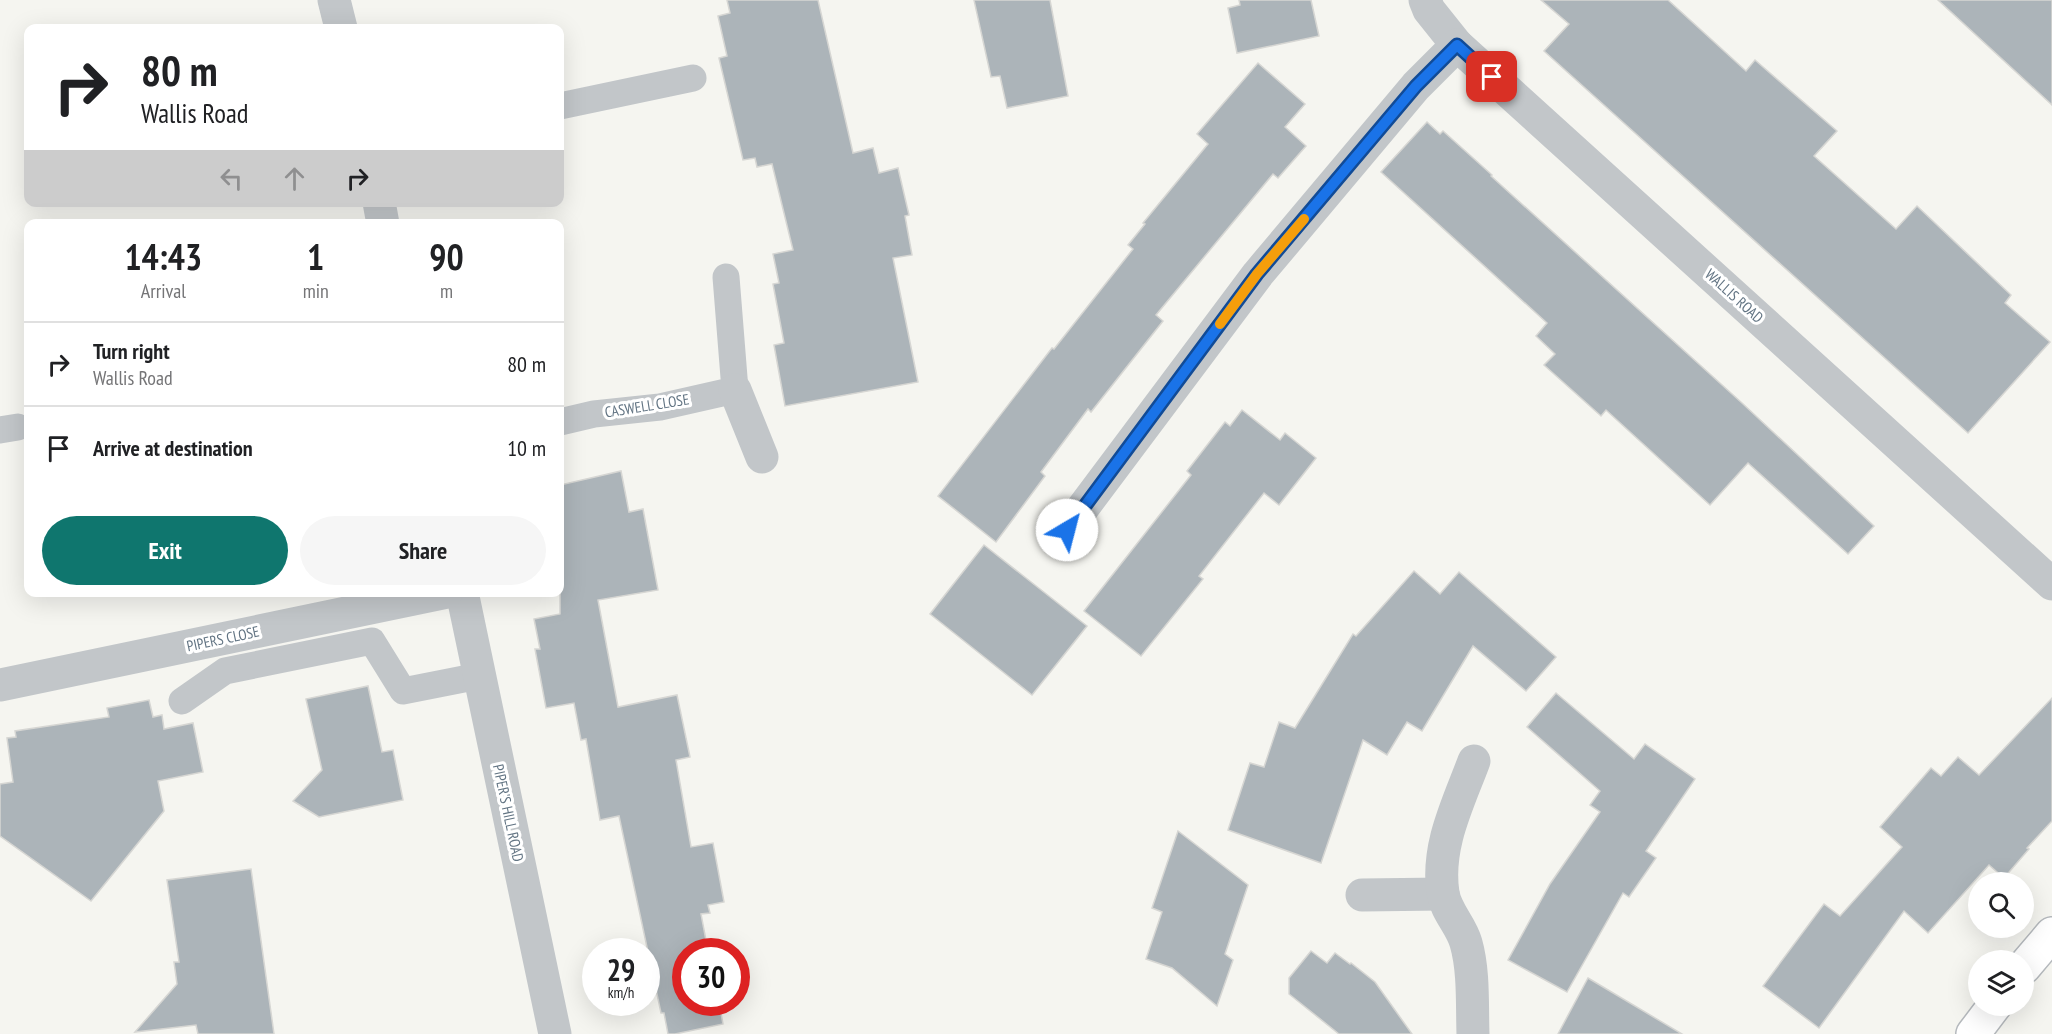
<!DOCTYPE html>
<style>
:root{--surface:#fff;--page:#f6f6f6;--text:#202124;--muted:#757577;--line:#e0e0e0;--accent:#0f766e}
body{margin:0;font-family:"PT Sans Narrow",sans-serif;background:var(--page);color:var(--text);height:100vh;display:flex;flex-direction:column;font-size:22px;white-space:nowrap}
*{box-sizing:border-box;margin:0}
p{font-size:20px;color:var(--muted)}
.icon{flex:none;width:33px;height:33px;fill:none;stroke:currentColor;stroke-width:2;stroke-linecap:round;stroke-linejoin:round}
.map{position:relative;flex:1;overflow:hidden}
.details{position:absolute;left:24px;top:219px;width:540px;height:378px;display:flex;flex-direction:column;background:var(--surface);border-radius:12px;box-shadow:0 6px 24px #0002}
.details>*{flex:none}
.hud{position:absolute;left:24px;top:24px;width:540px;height:183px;border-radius:12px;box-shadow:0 6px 24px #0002;background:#fff;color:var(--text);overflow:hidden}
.controls{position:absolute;left:1968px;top:872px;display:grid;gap:12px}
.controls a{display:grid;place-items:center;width:66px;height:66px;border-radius:50%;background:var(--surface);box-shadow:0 6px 24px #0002;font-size:30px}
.speed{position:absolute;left:582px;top:938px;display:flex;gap:12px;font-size:30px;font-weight:700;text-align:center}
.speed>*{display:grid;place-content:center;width:78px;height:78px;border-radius:50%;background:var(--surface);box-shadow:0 6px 24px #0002;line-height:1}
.speed small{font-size:15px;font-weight:400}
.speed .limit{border:9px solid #d22;background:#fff;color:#111}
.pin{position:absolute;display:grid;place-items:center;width:51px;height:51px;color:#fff;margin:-26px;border-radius:12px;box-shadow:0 3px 9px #0006}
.me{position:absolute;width:66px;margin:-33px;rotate:37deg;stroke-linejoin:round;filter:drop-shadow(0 0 4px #0008)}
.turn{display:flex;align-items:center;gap:21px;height:126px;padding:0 18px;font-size:27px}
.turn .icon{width:78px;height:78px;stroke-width:2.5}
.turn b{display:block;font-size:42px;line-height:51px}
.lanes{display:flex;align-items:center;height:57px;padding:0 18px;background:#0003;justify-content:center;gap:30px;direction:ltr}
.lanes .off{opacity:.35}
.eta{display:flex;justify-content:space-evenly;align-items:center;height:102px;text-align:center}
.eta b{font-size:36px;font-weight:700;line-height:42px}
.cta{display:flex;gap:12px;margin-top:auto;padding:12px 18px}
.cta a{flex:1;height:69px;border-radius:36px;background:var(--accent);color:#fff;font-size:24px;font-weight:700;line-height:69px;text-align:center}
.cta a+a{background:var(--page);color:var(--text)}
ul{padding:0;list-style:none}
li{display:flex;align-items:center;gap:18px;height:84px;padding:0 18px;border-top:2px solid var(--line)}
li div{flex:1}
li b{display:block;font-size:22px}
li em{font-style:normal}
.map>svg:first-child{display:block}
</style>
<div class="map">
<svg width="2052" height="1034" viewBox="0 0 2052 1034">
<rect width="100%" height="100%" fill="#f5f5f0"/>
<g fill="#acb4b9" stroke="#d6d6d3" stroke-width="1.5">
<path d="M727,0H818L853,153L873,148L879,173L898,168L909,215L905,216L912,255L893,258L918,382L785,406L774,345L784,343L773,284L779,283L773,254L793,250L772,164L757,167L755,158L743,160L719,58L727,56L718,16L730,13Z"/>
<path d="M974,0H1050L1068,96L1007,108L1000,76L991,77Z"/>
<path d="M1239,0H1311L1319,36L1237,53L1228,8L1240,5Z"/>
<path d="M1541,0H1668L1746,71L1755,60L1837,131L1814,156L1896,229L1917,206L2011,295L2005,303L2050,342L1968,433L1544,51L1569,24Z"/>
<path d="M1938,0H2052V105Z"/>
<path d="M1258,63L1305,104L1285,127L1306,146L1278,178L1273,174L1156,315L1163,321L1091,412L1088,409L1041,472L1045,476L996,542L938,496L1052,348L1054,349L1133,249L1128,245L1145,224L1143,223L1208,144L1197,134Z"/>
<path d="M1427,122L1440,134L1443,131L1492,175L1491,176L1742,403L1874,526L1848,554L1748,463L1710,505L1606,410L1601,416L1544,365L1555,354L1536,336L1547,323L1381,172Z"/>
<path d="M1242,410L1280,440L1285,433L1316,458L1279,505L1264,493L1199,576L1203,579L1141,656L1084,611L1191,475L1187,471L1225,422L1230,426Z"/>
<path d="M621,471L629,512L643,509L658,590L598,600L618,707L677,695L690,757L676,760L691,847L713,843L724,902L708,905L710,913L701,914L708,951H686V1002H719L723,1024L675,1034H668L664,1013H661L619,816L600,820L586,739L581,740L574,703L546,708L535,649H540L534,619L560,614V485Z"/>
<path d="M984,545L1087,626L1032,695L930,614Z"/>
<path d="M1414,571L1440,594L1459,572L1556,657L1526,691L1473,646L1422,731L1407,722L1387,755L1363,740L1321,863L1228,830L1250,763L1264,767L1279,722L1295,728L1353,634L1356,636Z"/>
<path d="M368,686L382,752L393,750L403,800L319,817L293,801L322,770L306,699Z"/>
<path d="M1556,693L1634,759L1645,744L1695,779L1646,851L1656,858L1629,897L1623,893L1567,992L1508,960L1550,884L1600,812L1590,805L1600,791L1527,727Z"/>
<path d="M2052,698V821L2027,848L2029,849L2004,878L1989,865L1928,933L1904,911L1819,1028L1763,986L1824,904L1840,916L1902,847L1880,827L1931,768L1941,776L1958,757L1979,775Z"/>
<path d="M149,700L153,717L162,715L164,729L193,723L203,772L158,781L164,811L91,901L0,836V784L13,782L7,738L16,737L15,731L109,717L107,708Z"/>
<path d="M1178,831L1248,885L1225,954L1233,960L1217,1006L1172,968L1146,959L1162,912L1152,908Z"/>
<path d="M251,869L274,1034H198L196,1025L135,1032L177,984L174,962H179L167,880Z"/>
<path d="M1311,951L1327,963L1335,953L1350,964L1351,963L1375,982L1412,1034H1339L1289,994V978Z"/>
<path d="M1588,978L1682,1034H1558Z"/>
</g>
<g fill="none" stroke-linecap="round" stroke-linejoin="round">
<defs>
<g id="primary">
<path d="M2024,967L2052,934"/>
<path d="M1973,1034L1995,1005"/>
</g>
</defs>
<use href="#primary" stroke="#b5b9bd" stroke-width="36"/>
<g stroke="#c2c6c9" stroke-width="27">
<path d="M560,106L693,78"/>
<path d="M560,422L594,414L660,407L735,390L726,277"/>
<path d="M0,430L18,427"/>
<path d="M182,701L225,671L372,641L403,691L479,676"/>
</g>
<g stroke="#c2c6c9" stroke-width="33">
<path d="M334,0L341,28"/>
<path d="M1425,0L1429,10L1457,45L2052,584"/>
<path d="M379,202L383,224"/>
<path d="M735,390L762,457"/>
<path d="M1067,529L1258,274L1416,86L1457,45"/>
<path d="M462,592L555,1034"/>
<path d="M0,685L447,592"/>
<path d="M1362,895L1443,894"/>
<path d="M1473,1034C1472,1005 1474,971 1466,943C1461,925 1446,912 1443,893C1436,846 1458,804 1474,761"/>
</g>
<use href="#primary" stroke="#fff" stroke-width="33"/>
</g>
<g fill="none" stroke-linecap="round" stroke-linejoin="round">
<defs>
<path id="route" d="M1067,530L1257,274L1416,86L1457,45L1492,77"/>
</defs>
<use href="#route" stroke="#114b97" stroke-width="15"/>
<use href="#route" stroke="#1a73e8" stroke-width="10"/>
<path stroke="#f59e0b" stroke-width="10" d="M1220,324L1257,274L1304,219"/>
</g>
<g text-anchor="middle" stroke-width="6" stroke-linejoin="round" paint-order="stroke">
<g font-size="15" fill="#627483" stroke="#fff">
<text transform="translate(1734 296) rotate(42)" y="5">WALLIS ROAD</text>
<text transform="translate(647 406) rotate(-9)" y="5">CASWELL CLOSE</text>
<text transform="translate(223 639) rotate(-12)" y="5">PIPERS CLOSE</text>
<text transform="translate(508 813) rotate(78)" y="5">PIPER'S HILL ROAD</text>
</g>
</g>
</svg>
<div class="controls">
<a><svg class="icon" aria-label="search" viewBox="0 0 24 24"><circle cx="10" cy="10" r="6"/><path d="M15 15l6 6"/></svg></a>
<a><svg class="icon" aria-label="layers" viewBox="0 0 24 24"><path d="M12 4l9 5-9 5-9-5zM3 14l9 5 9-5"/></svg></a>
</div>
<div class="speed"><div>29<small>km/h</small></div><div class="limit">30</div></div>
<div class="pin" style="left:1492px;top:77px;background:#d93025"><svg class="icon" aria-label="arrive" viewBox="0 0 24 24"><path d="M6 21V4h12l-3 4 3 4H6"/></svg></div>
<svg class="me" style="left:1067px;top:530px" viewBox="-20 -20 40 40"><circle r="19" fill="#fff"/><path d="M0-13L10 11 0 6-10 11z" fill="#1a73e8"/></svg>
<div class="hud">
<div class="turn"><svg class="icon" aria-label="right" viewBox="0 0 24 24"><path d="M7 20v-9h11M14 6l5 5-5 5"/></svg><div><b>80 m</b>Wallis Road</div></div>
<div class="lanes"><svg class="icon off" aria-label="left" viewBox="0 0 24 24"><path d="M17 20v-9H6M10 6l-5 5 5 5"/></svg><svg class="icon off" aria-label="ahead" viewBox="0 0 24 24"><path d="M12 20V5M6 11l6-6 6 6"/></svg><svg class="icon" aria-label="right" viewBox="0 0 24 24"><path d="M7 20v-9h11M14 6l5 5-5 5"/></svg></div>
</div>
<section class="details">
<div class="eta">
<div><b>14:43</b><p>Arrival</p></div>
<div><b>1</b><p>min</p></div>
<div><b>90</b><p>m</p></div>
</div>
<ul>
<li><svg class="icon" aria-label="right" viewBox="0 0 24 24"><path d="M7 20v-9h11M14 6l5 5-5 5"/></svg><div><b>Turn right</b><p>Wallis Road</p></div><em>80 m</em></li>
<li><svg class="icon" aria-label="arrive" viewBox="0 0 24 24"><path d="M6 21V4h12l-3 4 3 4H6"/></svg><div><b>Arrive at destination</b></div><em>10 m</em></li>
</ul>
<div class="cta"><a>Exit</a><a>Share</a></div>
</section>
</div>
